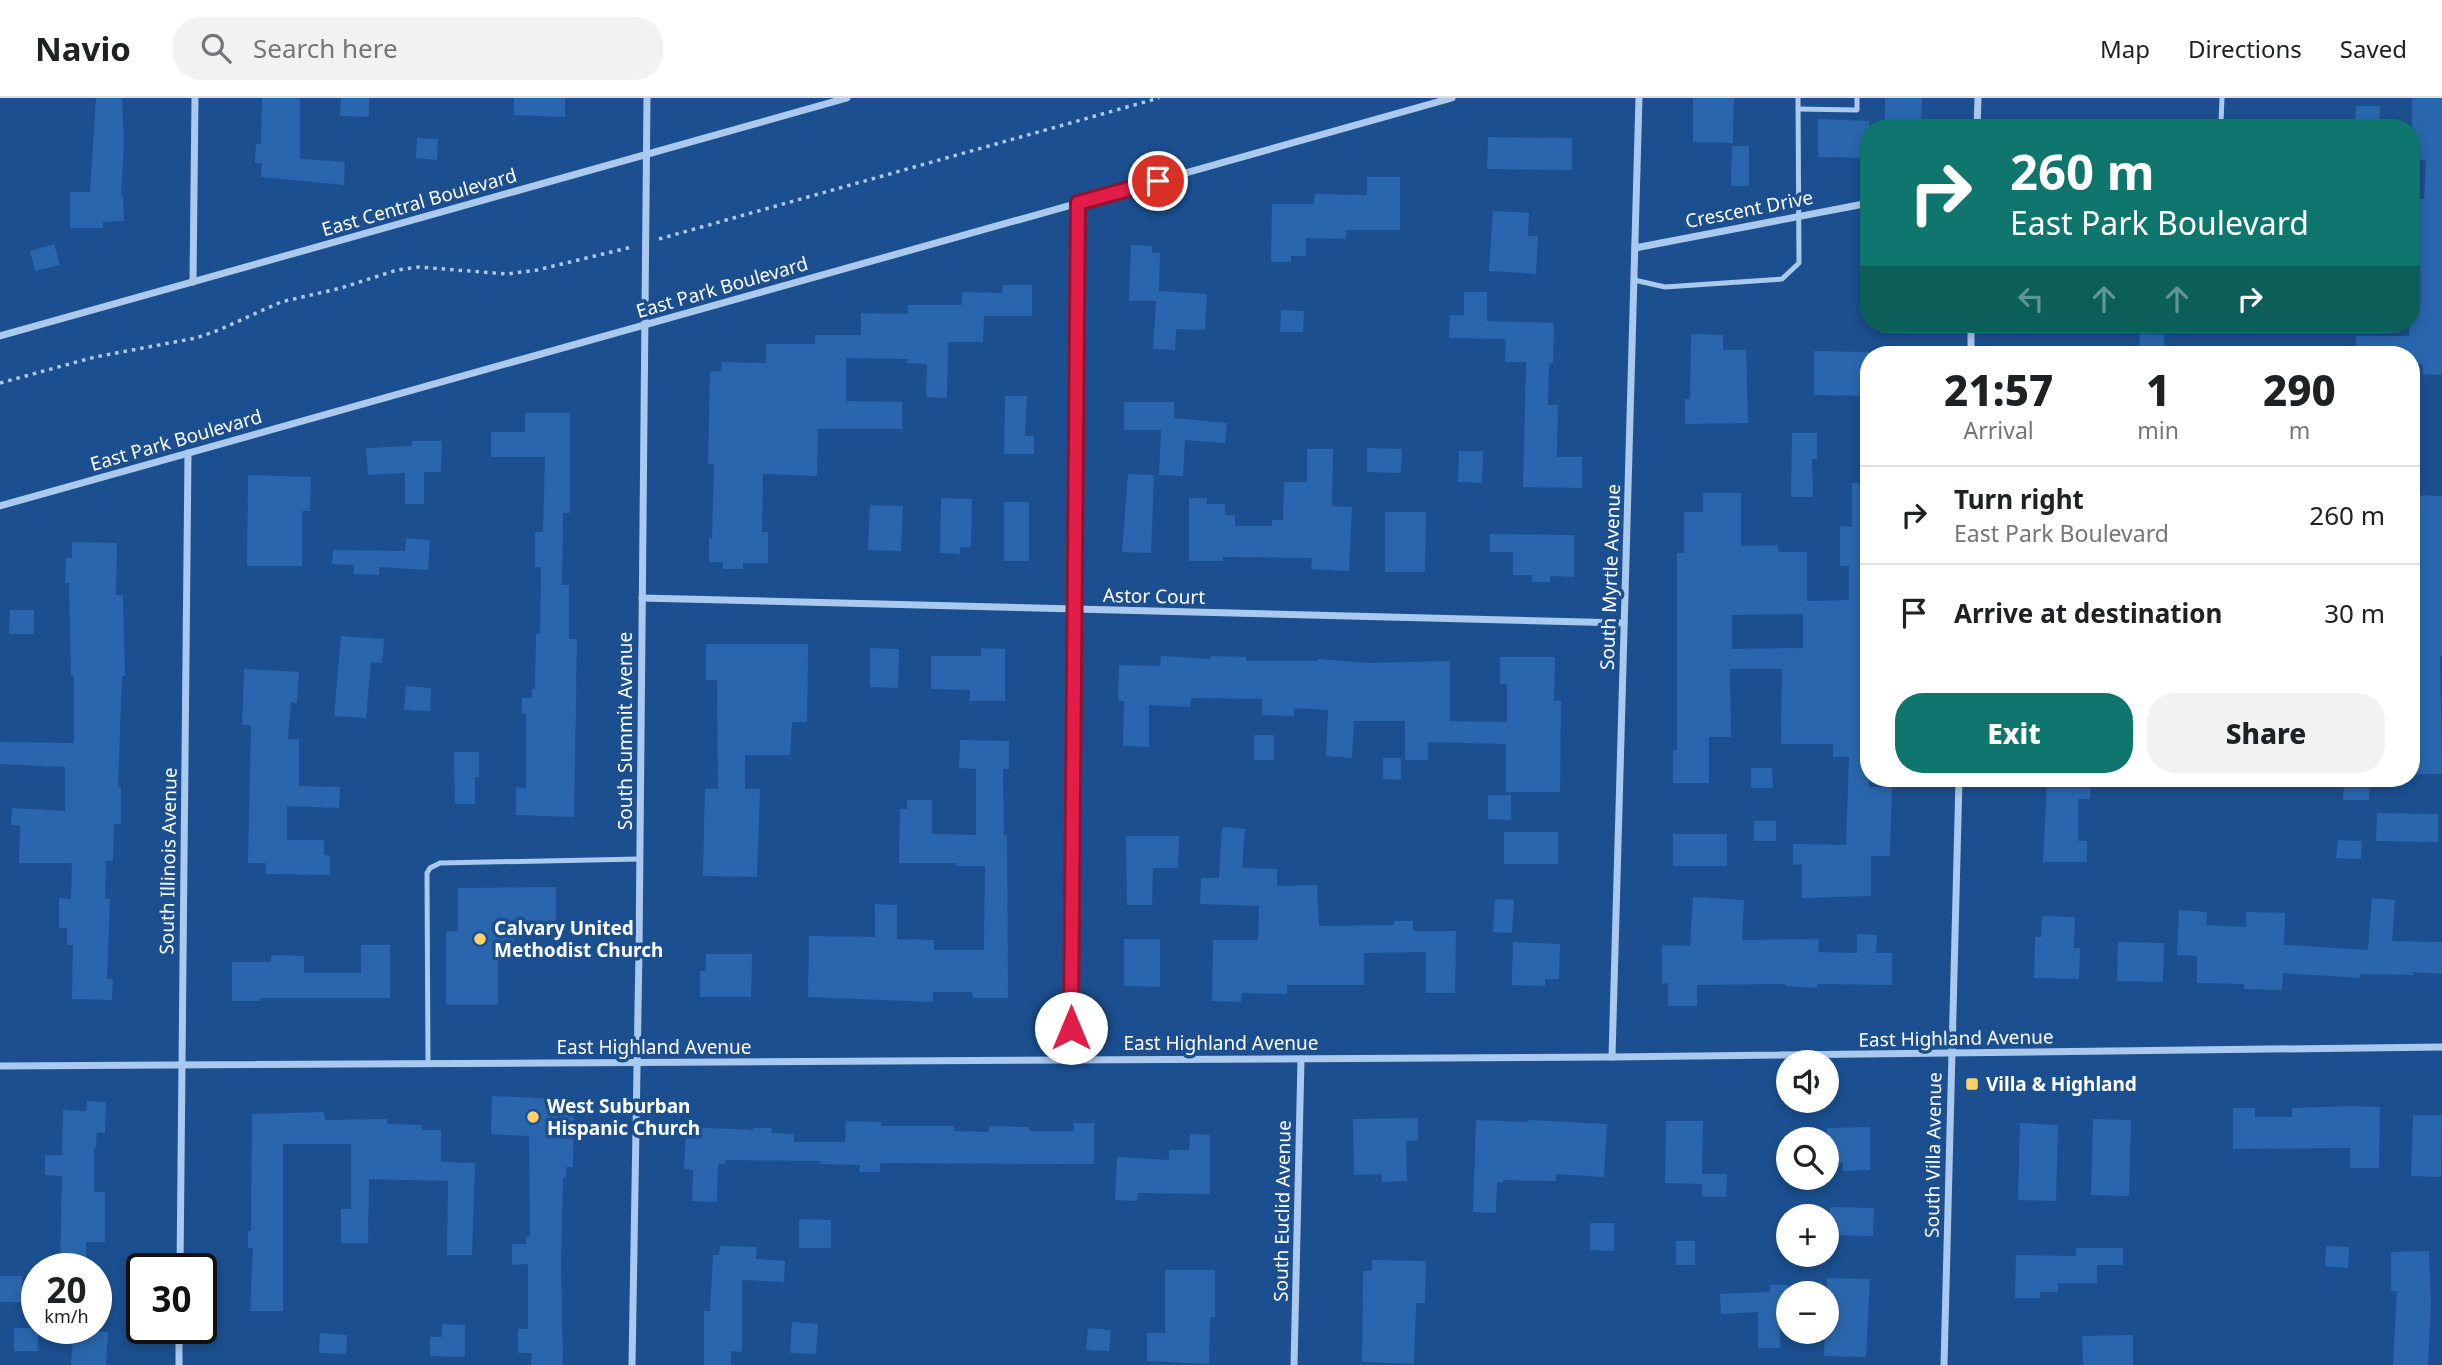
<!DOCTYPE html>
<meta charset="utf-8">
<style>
:root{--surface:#fff;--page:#f2f2f2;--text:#202124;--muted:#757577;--line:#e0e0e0;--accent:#0f766e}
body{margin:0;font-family:"Noto Sans",sans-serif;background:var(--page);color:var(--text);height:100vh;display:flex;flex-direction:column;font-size:26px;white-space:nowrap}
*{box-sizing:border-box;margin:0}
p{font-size:23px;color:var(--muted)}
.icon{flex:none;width:38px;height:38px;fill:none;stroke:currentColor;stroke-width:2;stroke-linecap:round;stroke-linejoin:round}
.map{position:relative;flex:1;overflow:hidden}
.sheet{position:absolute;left:1860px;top:248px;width:560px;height:441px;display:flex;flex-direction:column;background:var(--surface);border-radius:28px;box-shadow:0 4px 10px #0003}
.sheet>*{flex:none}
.banner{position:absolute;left:1860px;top:21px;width:560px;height:214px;border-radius:28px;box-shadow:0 4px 10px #0003;background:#0f766e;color:#fff;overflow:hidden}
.fabs{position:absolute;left:1776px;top:952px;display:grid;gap:14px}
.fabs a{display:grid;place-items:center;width:63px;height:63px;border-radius:50%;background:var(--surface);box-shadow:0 4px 10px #0003;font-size:35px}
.speed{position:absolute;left:21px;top:1155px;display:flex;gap:14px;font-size:35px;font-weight:700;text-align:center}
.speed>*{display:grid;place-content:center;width:91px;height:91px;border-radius:50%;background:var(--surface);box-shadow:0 4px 10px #0003;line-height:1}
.speed small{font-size:18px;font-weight:400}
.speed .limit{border:4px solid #111;border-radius:10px;background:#fff;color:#111}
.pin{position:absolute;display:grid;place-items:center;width:60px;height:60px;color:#fff;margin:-30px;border:4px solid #fff;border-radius:50%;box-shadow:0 2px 7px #0007}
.me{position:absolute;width:77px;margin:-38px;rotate:0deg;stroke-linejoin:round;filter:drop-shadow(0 0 5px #0008)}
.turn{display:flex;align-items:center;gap:24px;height:147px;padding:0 35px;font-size:32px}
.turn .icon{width:91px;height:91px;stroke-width:2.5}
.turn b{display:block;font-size:49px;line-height:60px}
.lanes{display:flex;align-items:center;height:66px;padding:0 35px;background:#0003;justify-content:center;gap:35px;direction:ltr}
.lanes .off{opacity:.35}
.eta{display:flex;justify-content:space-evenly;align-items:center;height:119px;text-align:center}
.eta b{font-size:42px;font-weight:800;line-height:49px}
.cta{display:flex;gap:14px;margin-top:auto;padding:14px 35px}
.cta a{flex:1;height:80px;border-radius:28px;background:var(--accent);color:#fff;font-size:28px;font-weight:800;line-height:80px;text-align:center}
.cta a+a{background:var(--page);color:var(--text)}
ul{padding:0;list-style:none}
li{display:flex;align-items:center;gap:21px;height:98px;padding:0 35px;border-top:2px solid var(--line)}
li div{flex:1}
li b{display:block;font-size:26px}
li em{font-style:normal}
header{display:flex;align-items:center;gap:42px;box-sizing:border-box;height:98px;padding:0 35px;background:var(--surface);border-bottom:2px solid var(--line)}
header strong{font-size:33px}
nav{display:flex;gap:38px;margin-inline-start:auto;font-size:24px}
.search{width:490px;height:63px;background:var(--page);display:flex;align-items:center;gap:18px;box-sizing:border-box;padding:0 24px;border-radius:28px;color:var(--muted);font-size:26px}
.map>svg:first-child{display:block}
</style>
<header>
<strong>Navio</strong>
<div class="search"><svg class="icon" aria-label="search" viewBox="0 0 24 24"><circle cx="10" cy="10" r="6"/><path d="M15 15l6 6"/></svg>Search here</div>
<nav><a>Map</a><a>Directions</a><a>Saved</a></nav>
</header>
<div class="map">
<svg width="2442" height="1267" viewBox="0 0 2442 1267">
<rect width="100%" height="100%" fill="#1b4f8f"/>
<g fill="#2a66ad" fill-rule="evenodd">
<path d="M96,0H122L124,46L121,98H123L124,123L103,124V130H70V94H90Z"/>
<path d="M262,0H300V61L345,64L344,87L261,79L262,65H255L256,46H261Z"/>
<path d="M341,0H369V19L340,18Z"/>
<path d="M514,0H565V19L514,17Z"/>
<path d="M1693,0H1734L1733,45L1693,44Z"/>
<path d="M1885,0H1922L1921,30H1885Z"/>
<path d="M2412,0H2442V277L2423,276V266L2412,265V257H2356V238H2409V226H2412V101H2424L2426,62H2412Z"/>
<path d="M2356,8H2380L2379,29L2355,28Z"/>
<path d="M1818,21L1869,23V60L1818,59Z"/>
<path d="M1488,39L1572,40V72L1487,71Z"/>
<path d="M417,40L438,41L437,62L416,60Z"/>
<path d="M1732,48H1749V88H1731Z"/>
<path d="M1367,79H1400V132H1346V141L1306,140V158H1291V164H1271L1272,106H1314L1315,96L1367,97Z"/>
<path d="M1493,113L1529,115L1528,138H1538L1536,176L1489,173Z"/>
<path d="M54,146L60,167L35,173L30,153Z"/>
<path d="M1131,147L1152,148V155H1160L1159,193L1207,196L1205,232L1176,231L1175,252L1153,251L1156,203H1129Z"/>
<path d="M1003,187H1032V218H984L983,244H948L947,300L926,299L927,266L907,265L908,261L846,260V303L902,304V331H818L817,378L763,376L762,434H768V465H743V471H723V464H709V440H712L714,366H708L710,273H721L722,264L766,265V246H815V237H861V215L908,216V207H962V194L1002,195Z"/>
<path d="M1464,194H1487V223L1554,225L1553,265H1549L1548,307H1558L1557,359H1582V390L1523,389L1526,264H1505L1506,241L1449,240L1450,217H1464Z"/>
<path d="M1281,212L1304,213L1303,234H1280Z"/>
<path d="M2140,235L2164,236V253L2139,252Z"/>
<path d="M1691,236L1723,237V252H1746L1748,325L1685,326V301H1690Z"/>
<path d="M1814,253L1869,254V298L1814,297Z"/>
<path d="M1005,298H1027L1025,338H1034V356H1004Z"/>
<path d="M1124,304H1174V320L1227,325L1225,345L1185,342L1183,378L1159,377L1161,332H1124Z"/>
<path d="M525,315H570V415H563L562,487H569V541H577L574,719L516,717V689L526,690V616H522V600H532V591H535L536,536H540L541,469H535V434H543L545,359H491V334H525Z"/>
<path d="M1792,335H1817V361H1812L1813,399H1791Z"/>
<path d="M412,343H442L441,374H424V406H405V375L368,377L366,350L412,348Z"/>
<path d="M1367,350L1402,351L1401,375L1367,374Z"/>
<path d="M1307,351H1333L1332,408L1352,409L1349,473L1311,471L1312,460L1223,459V463H1189V400H1207V406H1225V417H1235V428H1272V422H1283L1284,384H1307Z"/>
<path d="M1459,353H1483L1482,385L1458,384Z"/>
<path d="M1128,376L1154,377L1151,455L1122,454Z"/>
<path d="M248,377L311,379L310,413H302V468H247Z"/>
<path d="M1852,385H1869V689H1892L1890,758H1871V798L1802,800V766L1793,767V746L1846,747L1849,659H1833V646H1781L1782,571H1730L1731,639H1709V685H1673V652H1677V455H1684V414H1703V395H1741V448L1778,447V454H1807V503L1849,502V468H1840V428L1852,429ZM1803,516V550L1732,551V517Z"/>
<path d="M2412,397L2442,398V558H2440L2442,676H2412V492H2419V432H2412Z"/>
<path d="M941,400L972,401L971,449H960V456L940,455Z"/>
<rect x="1004" y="404" width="25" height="59"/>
<path d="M870,407L903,408L901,453L868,452Z"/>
<path d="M1385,414H1426L1425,474H1385Z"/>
<path d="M1490,436L1574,437V479L1550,478V484H1532V477H1513V454H1490Z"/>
<path d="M406,440L430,442L428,472L379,469V477L354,476V467L332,466L333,452L405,453Z"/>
<path d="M72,444L117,445L116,497H123L125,578H122L118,689H121V726H114L113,763H106L105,801H110L107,881H113L112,902L72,901L73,847H67V830H59V800L71,801L72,765H19L20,728L11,727L12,710L65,713V669L0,666V644L74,645V578L71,577L69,485H65L66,460H72Z"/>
<path d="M10,512H34V536H9Z"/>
<path d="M341,538L384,541L382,565L371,564L366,620L334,618Z"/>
<path d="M706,546H808L807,624H792L790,657H745V691H760L757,779L703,778L705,691H718L717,582H706Z"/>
<path d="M870,550L899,551L898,590L870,589Z"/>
<path d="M981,550L1005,551V603H970V592L931,591V558H981Z"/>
<path d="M1161,558L1211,561V558L1246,559V563H1317V561L1368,565L1450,563V623L1507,624V586H1500V559H1555L1554,603H1561L1560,694H1506V646L1428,644V662H1405V623H1354L1352,660L1326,658L1328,612L1294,610V618L1262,617V601L1191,600L1190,609L1149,607V649L1123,648L1124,603H1118L1119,567L1160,568Z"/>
<path d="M244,571L299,574L297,605L291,604L288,641H299V688L340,689L339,710L287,708V742H324V757L330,758V777L266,776V765H248L251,627H242Z"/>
<path d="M406,588L431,590L430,613L404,612Z"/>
<rect x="1254" y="637" width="20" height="25"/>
<path d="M960,642L1009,643V671H1003L1004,737H1007L1008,900H973L972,894H933V904L808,899L809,838L875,839V806L897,807V841L934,842V852H984L985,768H956V765H899L900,711H907V702H932V736L976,737V671L959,670Z"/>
<path d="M454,654H479V679H475V706H455Z"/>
<path d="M1383,660H1401V682L1383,681Z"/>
<path d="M1751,670H1772L1773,690H1751Z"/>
<path d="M2047,681H2091L2090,701H2078V743H2087V764H2043Z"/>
<path d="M2344,681H2370L2369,702H2343Z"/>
<path d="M1488,697H1511V722L1488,721Z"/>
<path d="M2377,715L2438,716V744L2376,743Z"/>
<rect x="1754" y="723" width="22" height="20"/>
<path d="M1222,729L1245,731L1242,770L1277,771V788L1317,787L1319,828L1394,827V823H1413V833H1456L1455,895H1426V854L1364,855V887H1287V896L1242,895L1241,904L1212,903L1213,842H1258L1259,808L1200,806L1201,780H1219Z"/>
<rect x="1504" y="734" width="54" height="32"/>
<rect x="1673" y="736" width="54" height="32"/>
<path d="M1126,738H1179L1178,770H1153L1152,807H1127Z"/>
<path d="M2338,742L2362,743L2361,761L2336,760Z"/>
<path d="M556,789V828H514V848H498V907H446V834L458,833V790Z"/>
<path d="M1693,799L1744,802L1742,842L1819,841L1818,854L1857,855V836L1877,837L1876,855H1892V887L1817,886V890L1785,888V886L1697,887V908H1668V885L1662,886V847L1690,848Z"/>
<path d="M2372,800L2395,802L2392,843L2442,844V876L2413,874V877L2360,876V880L2283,875L2282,892L2244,891V886L2197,885V858L2177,857L2179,812L2207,814L2206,827L2246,829V814L2285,815L2284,847L2368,852Z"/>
<path d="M1495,801L1514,802L1512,835L1493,834Z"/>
<path d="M2042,818L2075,819L2074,850H2080L2079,881L2034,880L2035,839H2041Z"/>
<path d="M1124,841H1160V889L1124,888Z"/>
<path d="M1513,844L1560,846L1559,881H1545V888L1512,887Z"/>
<path d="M2118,844L2164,845L2163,884L2117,883Z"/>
<path d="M361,847H390V900H260V903H232V864H271V857L304,858V875H361Z"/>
<path d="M706,856H752L751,899H700V873H706Z"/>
<path d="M492,998L563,1001V1010H574L573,1069H566V1080H563L561,1166L563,1267H531L532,1255H518V1231H528V1166L512,1167V1146H526V1139H530L529,1038L491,1036Z"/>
<path d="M87,1003L106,1004L105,1035H97L96,1049H94V1094H105V1144H86V1170L60,1169L62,1078L45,1077V1057H62L63,1012L86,1013Z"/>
<path d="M2351,1008L2380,1009L2379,1070H2350V1050L2233,1051V1010H2255V1019H2292V1010Z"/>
<path d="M324,1014L325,1022L387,1021V1026L422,1027V1032H441V1064L475,1065L472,1157H447L448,1083L369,1081L368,1145H341V1111H351V1046H283V1213H250L253,1150H248V1133H251L252,1016Z"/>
<path d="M2413,1017H2442L2441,1079L2411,1078Z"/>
<path d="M1418,1020V1043H1406L1407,1083L1382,1084L1381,1076L1354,1077L1353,1021Z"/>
<path d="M2093,1021L2131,1022L2129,1098L2091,1097Z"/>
<path d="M1476,1022L1528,1024V1022L1607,1026L1604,1079L1556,1076V1083L1503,1082V1084H1497L1496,1115L1473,1114Z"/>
<path d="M846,1023L881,1024V1028H954V1033L989,1034V1028L1029,1029V1033H1074V1025H1094V1066L880,1065V1074H859L860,1067L820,1066V1063L726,1062L725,1066H718L717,1104L692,1103L693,1072L684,1071L686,1029L753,1032V1030H772L771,1035L794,1036V1044H845Z"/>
<path d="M1666,1023H1703L1702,1076H1727L1726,1099H1702V1086L1665,1085Z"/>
<path d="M2020,1025L2058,1027L2056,1103L2018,1102Z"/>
<path d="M1870,1029V1072L1843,1073V1065H1827V1030Z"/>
<path d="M1190,1036L1210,1037V1096L1138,1095L1137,1103L1115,1102L1117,1059L1169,1062V1052H1189Z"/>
<path d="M1830,1109L1874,1110L1873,1138L1829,1137Z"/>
<path d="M799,1121L831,1122V1150H799Z"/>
<path d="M1590,1125H1614V1153L1590,1152Z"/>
<rect x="1676" y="1143" width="19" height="24"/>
<path d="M720,1148L757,1149L756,1161L785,1163L784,1184L742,1182V1254L731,1253V1267H704V1213H710L713,1157H719Z"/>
<path d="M2326,1148L2349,1149L2348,1170L2325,1168Z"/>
<path d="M2076,1150H2123V1167H2097V1185H2058V1194H2040V1200H2015L2016,1157L2076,1158Z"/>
<path d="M2429,1153L2431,1206L2428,1267H2393L2397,1193H2391V1154Z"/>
<path d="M1372,1162L1426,1163L1425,1205H1416L1414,1266L1362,1264L1363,1173L1372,1172Z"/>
<path d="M1165,1172H1215V1219H1210L1209,1266L1147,1263V1235H1165Z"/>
<rect x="0" y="1178" width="22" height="26"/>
<path d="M1827,1180L1870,1181L1866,1259L1824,1258L1825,1234H1827Z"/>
<path d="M1770,1187H1788V1218H1780V1250H1758V1214L1721,1216L1720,1196L1770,1194Z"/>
<path d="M792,1224L818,1226L816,1256L790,1255Z"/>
<path d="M442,1226L465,1227V1259L430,1258V1239H442Z"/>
<rect x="14" y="1230" width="24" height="23"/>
<path d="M1088,1230L1111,1232L1109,1253L1086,1252Z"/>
<path d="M88,1233L108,1234L106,1267H71L73,1239L88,1240Z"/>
<path d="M320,1235L347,1237L346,1256L319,1255Z"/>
<path d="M2133,1237V1267H2083L2082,1238Z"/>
</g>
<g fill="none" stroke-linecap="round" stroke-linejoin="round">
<g stroke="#a9c9ee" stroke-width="3.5" stroke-dasharray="3.5 5" stroke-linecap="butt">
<path d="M659,141L1159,0"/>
<path d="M0,285L95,259L196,240L219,232L281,204L341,190L397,172L419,169L507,176L537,172L632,149"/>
</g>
<g stroke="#a9c9ee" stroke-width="5">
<path d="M1798,11L1857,12V0"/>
<path d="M1977,27L2221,24L2222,0"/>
<path d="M1634,182L1665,189L1782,181L1799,165L1798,0"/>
<path d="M428,966L427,775L430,770L440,765L639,761"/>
</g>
<g stroke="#a9c9ee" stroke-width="7">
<path d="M1977,30L1978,0"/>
<path d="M1635,150L1869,105"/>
<path d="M193,184L195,0"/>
<path d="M0,238L847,0"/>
<path d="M1971,257V226"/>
<path d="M0,408L1452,0"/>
<path d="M642,500L1624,525"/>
<path d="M1612,959L1639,0"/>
<path d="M1071,962L1078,105"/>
<path d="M0,968L1612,959L2442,949"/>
<path d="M180,1171L188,355"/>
<path d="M179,1267V1230"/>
<path d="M632,1267L639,853L647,0"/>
<path d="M1294,1267L1301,961"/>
<path d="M1944,1267L1959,681"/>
</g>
</g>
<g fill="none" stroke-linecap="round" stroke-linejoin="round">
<defs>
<path id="route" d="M1071,930L1078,105L1158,83"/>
</defs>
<use href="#route" stroke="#92132f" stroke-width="18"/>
<use href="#route" stroke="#e11d48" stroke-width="12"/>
</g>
<g fill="#ffd166" stroke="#1b4f8f" stroke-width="2.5">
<circle cx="480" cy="841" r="7"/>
<rect x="1965" y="979" width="14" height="14" rx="3.5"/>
<circle cx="533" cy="1019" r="7"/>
</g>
<g text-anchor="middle" stroke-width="7" stroke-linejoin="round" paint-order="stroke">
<g font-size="19" fill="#fff" stroke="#1b4f8f">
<text transform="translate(419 104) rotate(-16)" y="7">East Central Boulevard</text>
<text transform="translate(1749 111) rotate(-11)" y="7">Crescent Drive</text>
<text transform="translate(722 189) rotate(-16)" y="7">East Park Boulevard</text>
<text transform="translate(176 342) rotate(-16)" y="7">East Park Boulevard</text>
<text transform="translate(1610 479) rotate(-88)" y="7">South Myrtle Avenue</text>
<text transform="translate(1154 498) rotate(1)" y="7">Astor Court</text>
<text transform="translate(625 633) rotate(-90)" y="7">South Summit Avenue</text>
<text transform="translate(168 763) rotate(-89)" y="7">South Illinois Avenue</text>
<text transform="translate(1956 940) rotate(-1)" y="7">East Highland Avenue</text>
<text x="1221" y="952">East Highland Avenue</text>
<text x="654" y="956">East Highland Avenue</text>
<text transform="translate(1933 1057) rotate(-89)" y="7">South Villa Avenue</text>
<text transform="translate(1282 1113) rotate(-89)" y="7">South Euclid Avenue</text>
</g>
<g font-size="19" font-weight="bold" fill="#fff" stroke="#1b4f8f" text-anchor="start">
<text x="494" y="837">Calvary United<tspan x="494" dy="22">Methodist Church</tspan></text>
<text x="1986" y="993">Villa &amp; Highland</text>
<text x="547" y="1015">West Suburban<tspan x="547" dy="22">Hispanic Church</tspan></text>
</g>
</g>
</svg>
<div class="fabs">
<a><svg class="icon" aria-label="sound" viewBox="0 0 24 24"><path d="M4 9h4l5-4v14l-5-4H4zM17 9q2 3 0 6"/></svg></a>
<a><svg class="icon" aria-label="search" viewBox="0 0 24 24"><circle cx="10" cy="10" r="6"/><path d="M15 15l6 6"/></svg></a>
<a>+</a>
<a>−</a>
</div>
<div class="speed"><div>20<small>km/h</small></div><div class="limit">30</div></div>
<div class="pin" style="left:1158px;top:83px;background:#d93025"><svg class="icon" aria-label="arrive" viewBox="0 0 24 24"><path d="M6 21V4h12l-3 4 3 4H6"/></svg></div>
<svg class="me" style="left:1071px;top:930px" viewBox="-20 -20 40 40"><circle r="19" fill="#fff"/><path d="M0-13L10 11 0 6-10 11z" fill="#e11d48"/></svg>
<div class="banner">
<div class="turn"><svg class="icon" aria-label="right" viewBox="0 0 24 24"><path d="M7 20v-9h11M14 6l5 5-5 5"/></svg><div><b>260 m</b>East Park Boulevard</div></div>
<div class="lanes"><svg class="icon off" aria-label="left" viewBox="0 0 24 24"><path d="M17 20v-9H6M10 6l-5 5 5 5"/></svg><svg class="icon off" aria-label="ahead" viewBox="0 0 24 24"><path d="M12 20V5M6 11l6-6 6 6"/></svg><svg class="icon off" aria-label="ahead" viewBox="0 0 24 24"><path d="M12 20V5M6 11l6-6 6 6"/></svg><svg class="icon" aria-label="right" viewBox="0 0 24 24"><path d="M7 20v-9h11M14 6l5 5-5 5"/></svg></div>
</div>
<section class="sheet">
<div class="eta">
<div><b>21:57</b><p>Arrival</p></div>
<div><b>1</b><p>min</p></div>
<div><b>290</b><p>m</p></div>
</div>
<ul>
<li><svg class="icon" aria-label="right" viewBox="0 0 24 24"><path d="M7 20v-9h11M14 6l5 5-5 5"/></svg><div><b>Turn right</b><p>East Park Boulevard</p></div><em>260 m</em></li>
<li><svg class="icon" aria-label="arrive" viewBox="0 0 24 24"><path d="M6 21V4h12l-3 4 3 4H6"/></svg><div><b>Arrive at destination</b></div><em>30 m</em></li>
</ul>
<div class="cta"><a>Exit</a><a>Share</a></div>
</section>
</div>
